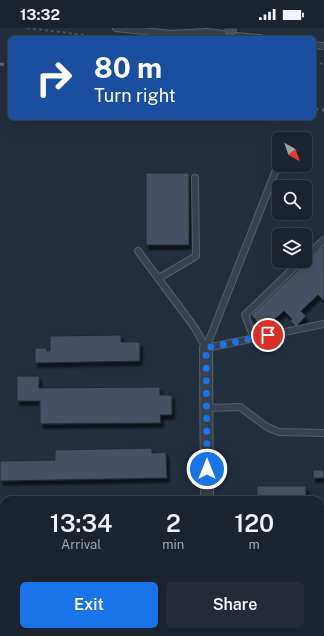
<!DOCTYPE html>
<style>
:root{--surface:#1b232e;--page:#242b36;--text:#f1f3f6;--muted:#a0a4aa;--line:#39404a;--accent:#1a73e8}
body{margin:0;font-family:"Public Sans",sans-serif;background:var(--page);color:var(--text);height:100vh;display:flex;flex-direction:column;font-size:15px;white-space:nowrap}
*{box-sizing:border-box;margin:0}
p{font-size:13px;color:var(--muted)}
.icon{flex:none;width:22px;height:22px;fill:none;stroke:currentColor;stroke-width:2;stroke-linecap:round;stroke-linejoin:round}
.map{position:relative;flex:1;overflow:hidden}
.details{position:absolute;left:0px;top:468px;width:324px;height:140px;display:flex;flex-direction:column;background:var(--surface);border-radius:12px 12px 0 0;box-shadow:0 4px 16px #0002,0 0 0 1px var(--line)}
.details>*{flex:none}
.hud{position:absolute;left:8px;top:8px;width:308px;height:84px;border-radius:6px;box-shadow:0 4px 16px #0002,0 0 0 1px var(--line);background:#1a4fa0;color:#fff;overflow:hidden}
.needle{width:26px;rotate:140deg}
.fabs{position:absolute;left:272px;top:104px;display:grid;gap:8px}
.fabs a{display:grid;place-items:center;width:40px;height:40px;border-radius:6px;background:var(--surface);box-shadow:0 4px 16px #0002,0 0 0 1px var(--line);font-size:20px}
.pin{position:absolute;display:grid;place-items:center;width:34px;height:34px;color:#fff;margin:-17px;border:2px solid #fff;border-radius:50%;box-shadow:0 1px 4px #0007}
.me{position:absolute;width:44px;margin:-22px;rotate:0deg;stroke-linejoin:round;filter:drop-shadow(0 0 3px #0008)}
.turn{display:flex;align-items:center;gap:14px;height:84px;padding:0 20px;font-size:18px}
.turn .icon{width:52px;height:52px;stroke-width:2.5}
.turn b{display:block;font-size:28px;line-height:34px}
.eta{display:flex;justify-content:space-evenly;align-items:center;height:68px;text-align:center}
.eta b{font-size:24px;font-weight:600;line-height:28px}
.primary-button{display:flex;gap:8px;margin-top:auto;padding:8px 20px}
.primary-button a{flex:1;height:46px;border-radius:6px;background:var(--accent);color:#fff;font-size:16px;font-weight:600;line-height:46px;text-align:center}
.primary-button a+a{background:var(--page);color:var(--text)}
.status{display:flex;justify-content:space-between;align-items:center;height:28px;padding:0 20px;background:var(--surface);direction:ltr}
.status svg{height:11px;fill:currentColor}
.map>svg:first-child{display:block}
</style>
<div class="status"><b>13:32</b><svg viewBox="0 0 49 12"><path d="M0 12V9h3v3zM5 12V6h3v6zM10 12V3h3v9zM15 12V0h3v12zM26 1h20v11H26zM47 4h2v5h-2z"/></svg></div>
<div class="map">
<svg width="324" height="608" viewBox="0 0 324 608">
<defs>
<filter id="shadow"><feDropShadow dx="2.5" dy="4.5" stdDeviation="1" flood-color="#0009"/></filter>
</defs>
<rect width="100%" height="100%" fill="#242f3e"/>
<g fill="#455162" stroke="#1f2835" filter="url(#shadow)">
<path d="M224,0H238L237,10H222Z"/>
<rect x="146" y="145" width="43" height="72"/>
<path d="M324,217V273L318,267L301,283L306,288L296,299L290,293L292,291L284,283L264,301L251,287Z"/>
<path d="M121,307V314H140V333L35,335V320H47V323H50V308Z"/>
<path d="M17,348H39V360L160,359V367H172V387H160L161,395L40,396V373H17Z"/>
<path d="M152,420V425L166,424L167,450L0,453V433L55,432V422Z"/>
<rect x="313" y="442" width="11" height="8"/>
<rect x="257" y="458" width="49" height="14"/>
<rect x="0" y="494" width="4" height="50"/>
<rect x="320" y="559" width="4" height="42"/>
</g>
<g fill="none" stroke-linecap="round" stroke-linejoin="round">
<defs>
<g id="service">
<path d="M116,0L171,6L207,4L223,6"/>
<path d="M237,8L260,10"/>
<path d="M314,17L324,18"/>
<path d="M138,223L195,300L206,320"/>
<path d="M305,230L324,212"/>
<path d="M159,250L196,228L195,150"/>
<path d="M254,310L245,287L301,233"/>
<path d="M206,320L278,137"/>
<path d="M206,320L324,296"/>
<path d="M207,380L240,379L267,399L279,404L324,405"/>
<path d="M320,512H324"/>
</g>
<g id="minor">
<path d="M206,320L207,472"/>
<path d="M208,604V608"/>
</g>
</defs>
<use href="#service" stroke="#565f6c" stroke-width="8"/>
<use href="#minor" stroke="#565f6c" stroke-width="14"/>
<g stroke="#44595c" stroke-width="2" stroke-dasharray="3 3" stroke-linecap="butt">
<path d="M27,0L109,10"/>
<path d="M314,35L324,36"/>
</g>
<use href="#service" stroke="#38414e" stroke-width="6"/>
<use href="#minor" stroke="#38414e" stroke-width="12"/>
<g stroke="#5a6575" stroke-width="3" stroke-dasharray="4 4" stroke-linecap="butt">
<path d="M0,36L10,38"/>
<path d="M314,81L324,82"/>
</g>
</g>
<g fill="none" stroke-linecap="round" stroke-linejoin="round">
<path stroke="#1a73e8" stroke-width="7" stroke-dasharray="0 12.6" d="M207,441L206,320L268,307"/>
</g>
</svg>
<div class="fabs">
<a><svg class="needle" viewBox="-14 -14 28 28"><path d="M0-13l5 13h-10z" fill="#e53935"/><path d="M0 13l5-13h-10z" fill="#a0a4aa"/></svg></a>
<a><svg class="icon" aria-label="search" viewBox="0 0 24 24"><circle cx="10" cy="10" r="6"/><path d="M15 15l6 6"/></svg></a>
<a><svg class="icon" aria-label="layers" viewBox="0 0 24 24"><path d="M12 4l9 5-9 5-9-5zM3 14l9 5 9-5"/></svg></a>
</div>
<div class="pin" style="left:268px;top:307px;background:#d93025"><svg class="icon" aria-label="arrive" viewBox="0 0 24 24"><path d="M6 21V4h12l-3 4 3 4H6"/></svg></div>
<svg class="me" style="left:207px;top:441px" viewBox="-20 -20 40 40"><circle r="17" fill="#1a73e8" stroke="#fff" stroke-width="3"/><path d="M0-11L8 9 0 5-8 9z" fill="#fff"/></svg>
<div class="hud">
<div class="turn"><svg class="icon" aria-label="right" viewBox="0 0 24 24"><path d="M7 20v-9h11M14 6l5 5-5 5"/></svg><div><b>80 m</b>Turn right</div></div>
</div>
<section class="details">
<div class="eta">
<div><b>13:34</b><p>Arrival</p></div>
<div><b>2</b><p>min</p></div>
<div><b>120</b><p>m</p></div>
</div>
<div class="primary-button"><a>Exit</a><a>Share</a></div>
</section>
</div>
